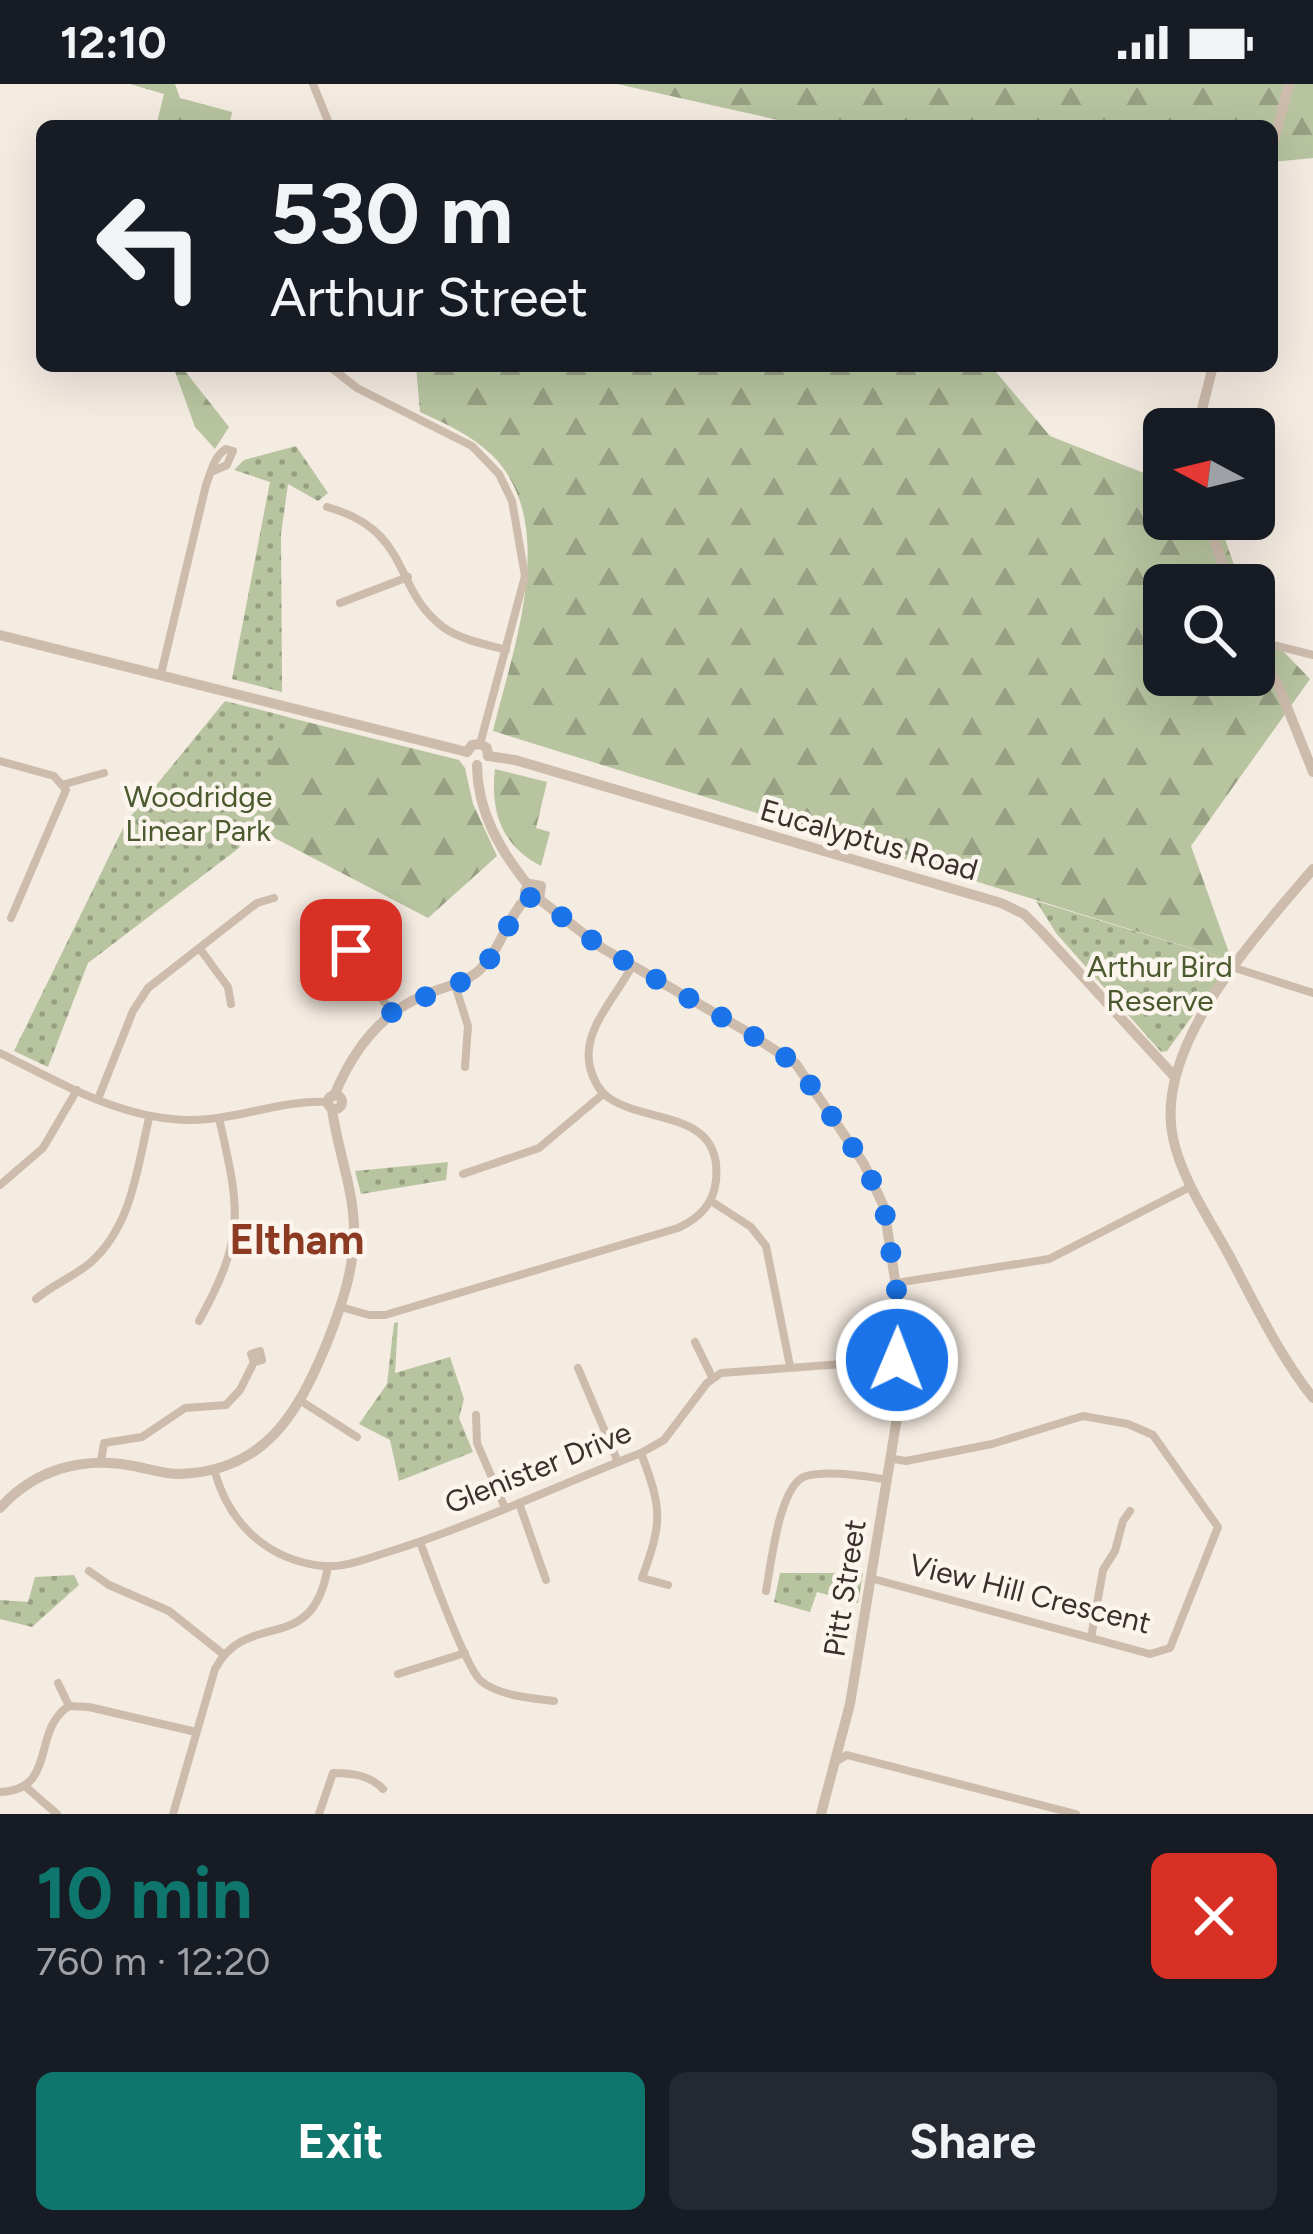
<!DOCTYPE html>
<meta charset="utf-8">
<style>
:root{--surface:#171b24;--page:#242831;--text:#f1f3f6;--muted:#9ea1a6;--accent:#0f766e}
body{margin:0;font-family:Figtree,sans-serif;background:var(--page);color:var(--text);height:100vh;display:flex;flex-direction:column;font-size:45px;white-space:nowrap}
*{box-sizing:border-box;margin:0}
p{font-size:39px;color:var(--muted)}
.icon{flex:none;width:66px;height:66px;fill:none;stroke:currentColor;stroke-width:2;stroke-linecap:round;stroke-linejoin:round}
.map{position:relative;height:1730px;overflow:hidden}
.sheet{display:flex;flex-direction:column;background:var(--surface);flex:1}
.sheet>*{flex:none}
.banner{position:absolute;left:36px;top:36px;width:1242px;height:252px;border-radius:18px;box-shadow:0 12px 48px #0002;background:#171b24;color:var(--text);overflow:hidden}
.needle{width:78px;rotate:277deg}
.controls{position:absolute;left:1143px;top:324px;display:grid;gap:24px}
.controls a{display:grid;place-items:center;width:132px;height:132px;border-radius:18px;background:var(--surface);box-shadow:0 12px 48px #0002;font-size:60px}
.pin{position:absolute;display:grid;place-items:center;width:102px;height:102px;color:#fff;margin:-51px;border-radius:24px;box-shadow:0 6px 18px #0006}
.me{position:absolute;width:132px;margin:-66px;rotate:1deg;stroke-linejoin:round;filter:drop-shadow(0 0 9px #0008)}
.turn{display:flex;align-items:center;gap:42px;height:252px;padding:0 36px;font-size:54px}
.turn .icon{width:156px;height:156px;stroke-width:2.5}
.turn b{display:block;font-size:84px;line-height:102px}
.round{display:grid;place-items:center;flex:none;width:126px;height:126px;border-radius:18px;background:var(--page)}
.summary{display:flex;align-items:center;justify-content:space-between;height:204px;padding:0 36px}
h1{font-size:72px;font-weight:700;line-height:90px;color:var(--accent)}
.button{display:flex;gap:24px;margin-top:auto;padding:24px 36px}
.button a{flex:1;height:138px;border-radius:18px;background:var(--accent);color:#fff;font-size:48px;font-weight:700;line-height:138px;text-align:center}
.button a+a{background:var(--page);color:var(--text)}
.status{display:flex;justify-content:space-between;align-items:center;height:84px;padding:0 60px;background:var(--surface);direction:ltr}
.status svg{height:33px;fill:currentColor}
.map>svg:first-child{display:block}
</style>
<div class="status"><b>12:10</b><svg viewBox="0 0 49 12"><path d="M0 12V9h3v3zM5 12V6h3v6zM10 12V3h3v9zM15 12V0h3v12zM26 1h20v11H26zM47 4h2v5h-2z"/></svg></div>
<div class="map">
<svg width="1313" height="1730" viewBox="0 0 1313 1730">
<defs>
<pattern id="forest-firs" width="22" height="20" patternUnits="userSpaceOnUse" patternTransform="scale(3)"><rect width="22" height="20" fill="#b8c4a0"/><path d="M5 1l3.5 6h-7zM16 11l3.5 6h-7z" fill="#97a083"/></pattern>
<pattern id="park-dots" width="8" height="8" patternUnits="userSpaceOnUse" patternTransform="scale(3)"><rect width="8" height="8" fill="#b8c4a0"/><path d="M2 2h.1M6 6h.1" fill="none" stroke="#97a083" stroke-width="1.8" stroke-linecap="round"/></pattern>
</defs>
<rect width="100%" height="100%" fill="#f4ebe1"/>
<g fill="url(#forest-firs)">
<path d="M130,0H175L180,14L232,28L229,42H156L164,10Z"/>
<path d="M617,0H1313V74L1272,78V42H805Z"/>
<path d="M173,282H181L229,343L215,365L195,343Z"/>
<path d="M416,282H991L1050,352L1164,397V435H1218L1241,501H1164V591H1254V537L1310,595L1191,762L1232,877L493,647C512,567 561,440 492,371C471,351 446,340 420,328Z"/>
<path d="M287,633L459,676L465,684L473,720L497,772L428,834L248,740Z"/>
<path d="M495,685L547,698L536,744L550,748L541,782C502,762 490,728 495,685Z"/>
</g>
<g fill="url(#park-dots)">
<path d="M296,362L328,409L318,417L288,400L281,450L282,608L232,595L270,398L234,386L244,376Z"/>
<path d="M225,617L288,633L239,764L88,879L48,983L14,967L126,738Z"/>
<path d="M1036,817L1232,877L1167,967L1161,968L1056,849Z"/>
<path d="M448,1078L446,1096L361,1110L355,1087Z"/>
<path d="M398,1238L395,1289L450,1273L464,1315L459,1334L473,1368L399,1397L390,1356L359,1340L387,1300L394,1239Z"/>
<path d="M780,1489H863L858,1519L817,1508L810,1528L774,1518Z"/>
<path d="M74,1491L79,1501L32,1543L0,1535V1516L28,1518L35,1493Z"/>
</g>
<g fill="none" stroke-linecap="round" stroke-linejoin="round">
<g stroke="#cdbbac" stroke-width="8">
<path d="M313,0L330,42"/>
<path d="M329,282L357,304L472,362L499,390L512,417L525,492L480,660"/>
<path d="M327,423C413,447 391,504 443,543C461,556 485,560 506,566"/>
<path d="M340,519L408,493"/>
<path d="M1258,564L1266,559L1313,571"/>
<path d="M161,590L206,401C211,388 214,372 226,365L233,367L227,381L211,388"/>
<path d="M0,677L54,692L66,706L11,834"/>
<path d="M65,700L104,689"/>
<path d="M200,865L228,903L231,920"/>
<path d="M351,866L352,874L392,929"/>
<path d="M1232,883L1313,909"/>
<path d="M455,901L468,942L465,983"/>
<path d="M0,969C65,1001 134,1043 209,1035C250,1031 286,1016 328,1018"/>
<path d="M98,1015L133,927L148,904L257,819L274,814"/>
<path d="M463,1090L539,1064L603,1010"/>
<path d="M0,1101L43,1064L77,1006"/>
<path d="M711,1117L751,1143L766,1162L790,1282"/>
<path d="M896,1199L1049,1175L1190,1103"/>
<path d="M36,1215C52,1201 73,1193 90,1179C132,1142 137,1085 149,1034"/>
<path d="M341,1223L369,1231H385L678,1144C698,1135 714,1120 716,1096C723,1026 647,1040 609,1014C599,1007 593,995 590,983C581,946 617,912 632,882"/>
<path d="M199,1237C246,1152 240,1126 219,1034"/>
<path d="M695,1258L712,1293"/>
<path d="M578,1284L618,1378"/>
<path d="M301,1317L357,1353"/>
<path d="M476,1331L477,1359L505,1424"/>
<path d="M641,1369C662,1425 663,1437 642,1494L668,1501"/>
<path d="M101,1377L104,1359L142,1353L185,1324L226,1321L240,1306L254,1278L251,1270L260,1267L262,1276L254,1278"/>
<path d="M214,1385C228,1438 266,1476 323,1482C343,1484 366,1475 385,1469C473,1442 556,1402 641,1369L664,1356L707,1299L721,1289L897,1276"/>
<path d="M519,1419L546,1496"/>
<path d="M420,1458C429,1482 466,1585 481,1597C499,1612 532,1614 554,1617"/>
<path d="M89,1487L109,1501L169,1527L223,1570"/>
<path d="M870,1494L1150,1570L1170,1564L1218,1443L1153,1351L1128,1340L1083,1332L992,1360L906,1377L893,1375"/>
<path d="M766,1507C771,1481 779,1400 806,1392C828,1386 862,1392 884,1395"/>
<path d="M1091,1554L1103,1486L1115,1467L1123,1437L1130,1427"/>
<path d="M398,1590L465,1569"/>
<path d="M58,1599L69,1622"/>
<path d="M835,1678L847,1671L1076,1730"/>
<path d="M26,1703L57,1730"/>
<path d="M0,1708C58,1706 31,1646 69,1622L89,1623L196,1648"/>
<path d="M173,1730L215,1585C248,1523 313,1575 328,1482"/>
<path d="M319,1730L333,1689C353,1689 369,1691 383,1705"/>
</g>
<g stroke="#cdbbac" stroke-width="10">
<path d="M1272,64L1289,0"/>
<path d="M1197,345L1213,282"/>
<path d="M1207,435L1230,501"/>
<path d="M0,551L467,668"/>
<path d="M1254,559L1279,603L1313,688"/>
<path d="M467,668L472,661L480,660L487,664L488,672"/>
<path d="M488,672L515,676L1001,819L1024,830L1042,848L1173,991"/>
<path d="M477,681C477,727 500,766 528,801"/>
<path d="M1313,785C1257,851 1153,962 1173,1054C1182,1096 1209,1134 1229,1171C1255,1220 1279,1271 1313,1314"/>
<path d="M539,815L541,802L530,800L525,807L529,815H539L602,864L744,946L796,980L864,1080L884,1123L906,1269"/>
<circle cx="335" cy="1018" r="7"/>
<path d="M334,1012C352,968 380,929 425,911C442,903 460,901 476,889C501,868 505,836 527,813"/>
<circle cx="906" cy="1277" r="8"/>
<path d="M0,1424C35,1385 83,1372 134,1382C149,1385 164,1390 179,1390C265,1388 298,1329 327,1259C342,1220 355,1184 354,1143C353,1103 337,1064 332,1025"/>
<path d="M821,1730L850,1620L905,1285"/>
</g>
</g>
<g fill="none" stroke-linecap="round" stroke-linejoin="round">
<path stroke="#1a73e8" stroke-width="21" stroke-dasharray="0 37.8" d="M351,866L352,874L392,929C422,909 462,906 486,879C504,860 509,832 527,813L539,815L602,864L744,946L796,980L864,1080L884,1123L906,1269L897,1276"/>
</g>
<g text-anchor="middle" stroke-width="9" stroke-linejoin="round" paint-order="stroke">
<g font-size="30" fill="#4a5a2e" stroke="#fbf5ee">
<text x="198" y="723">Woodridge<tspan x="198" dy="34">Linear Park</tspan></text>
<text x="1160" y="893">Arthur Bird<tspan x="1160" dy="34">Reserve</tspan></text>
</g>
<g font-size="30" fill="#3b302b" stroke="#fbf5ee">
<text transform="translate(869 756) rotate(16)" y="10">Eucalyptus Road</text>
<text transform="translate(538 1384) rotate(-22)" y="10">Glenister Drive</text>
<text transform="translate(845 1504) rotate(-81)" y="10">Pitt Street</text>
<text transform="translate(1030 1510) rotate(14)" y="10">View Hill Crescent</text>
</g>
<g font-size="42" font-weight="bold" fill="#8c3b22" stroke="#fbf5ee">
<text x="297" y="1170">Eltham</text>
</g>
</g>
</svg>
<div class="controls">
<a><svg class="needle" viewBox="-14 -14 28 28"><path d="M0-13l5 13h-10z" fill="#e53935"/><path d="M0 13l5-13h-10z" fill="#9ea1a6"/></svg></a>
<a><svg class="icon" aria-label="search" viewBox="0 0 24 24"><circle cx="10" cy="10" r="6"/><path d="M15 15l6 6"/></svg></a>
</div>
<div class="pin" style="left:351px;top:866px;background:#d93025"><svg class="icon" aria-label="arrive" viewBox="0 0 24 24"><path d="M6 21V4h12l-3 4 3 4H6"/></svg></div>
<svg class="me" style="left:897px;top:1276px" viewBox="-20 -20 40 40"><circle r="17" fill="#1a73e8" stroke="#fff" stroke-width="3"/><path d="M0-11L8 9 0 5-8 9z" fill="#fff"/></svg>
<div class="banner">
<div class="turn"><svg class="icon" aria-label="left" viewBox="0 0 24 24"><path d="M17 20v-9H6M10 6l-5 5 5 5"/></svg><div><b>530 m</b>Arthur Street</div></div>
</div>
</div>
<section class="sheet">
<div class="summary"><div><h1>10 min</h1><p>760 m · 12:20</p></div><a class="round" style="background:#d93025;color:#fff"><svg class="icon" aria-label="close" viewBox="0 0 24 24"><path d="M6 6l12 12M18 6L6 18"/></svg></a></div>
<div class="button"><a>Exit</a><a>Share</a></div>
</section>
